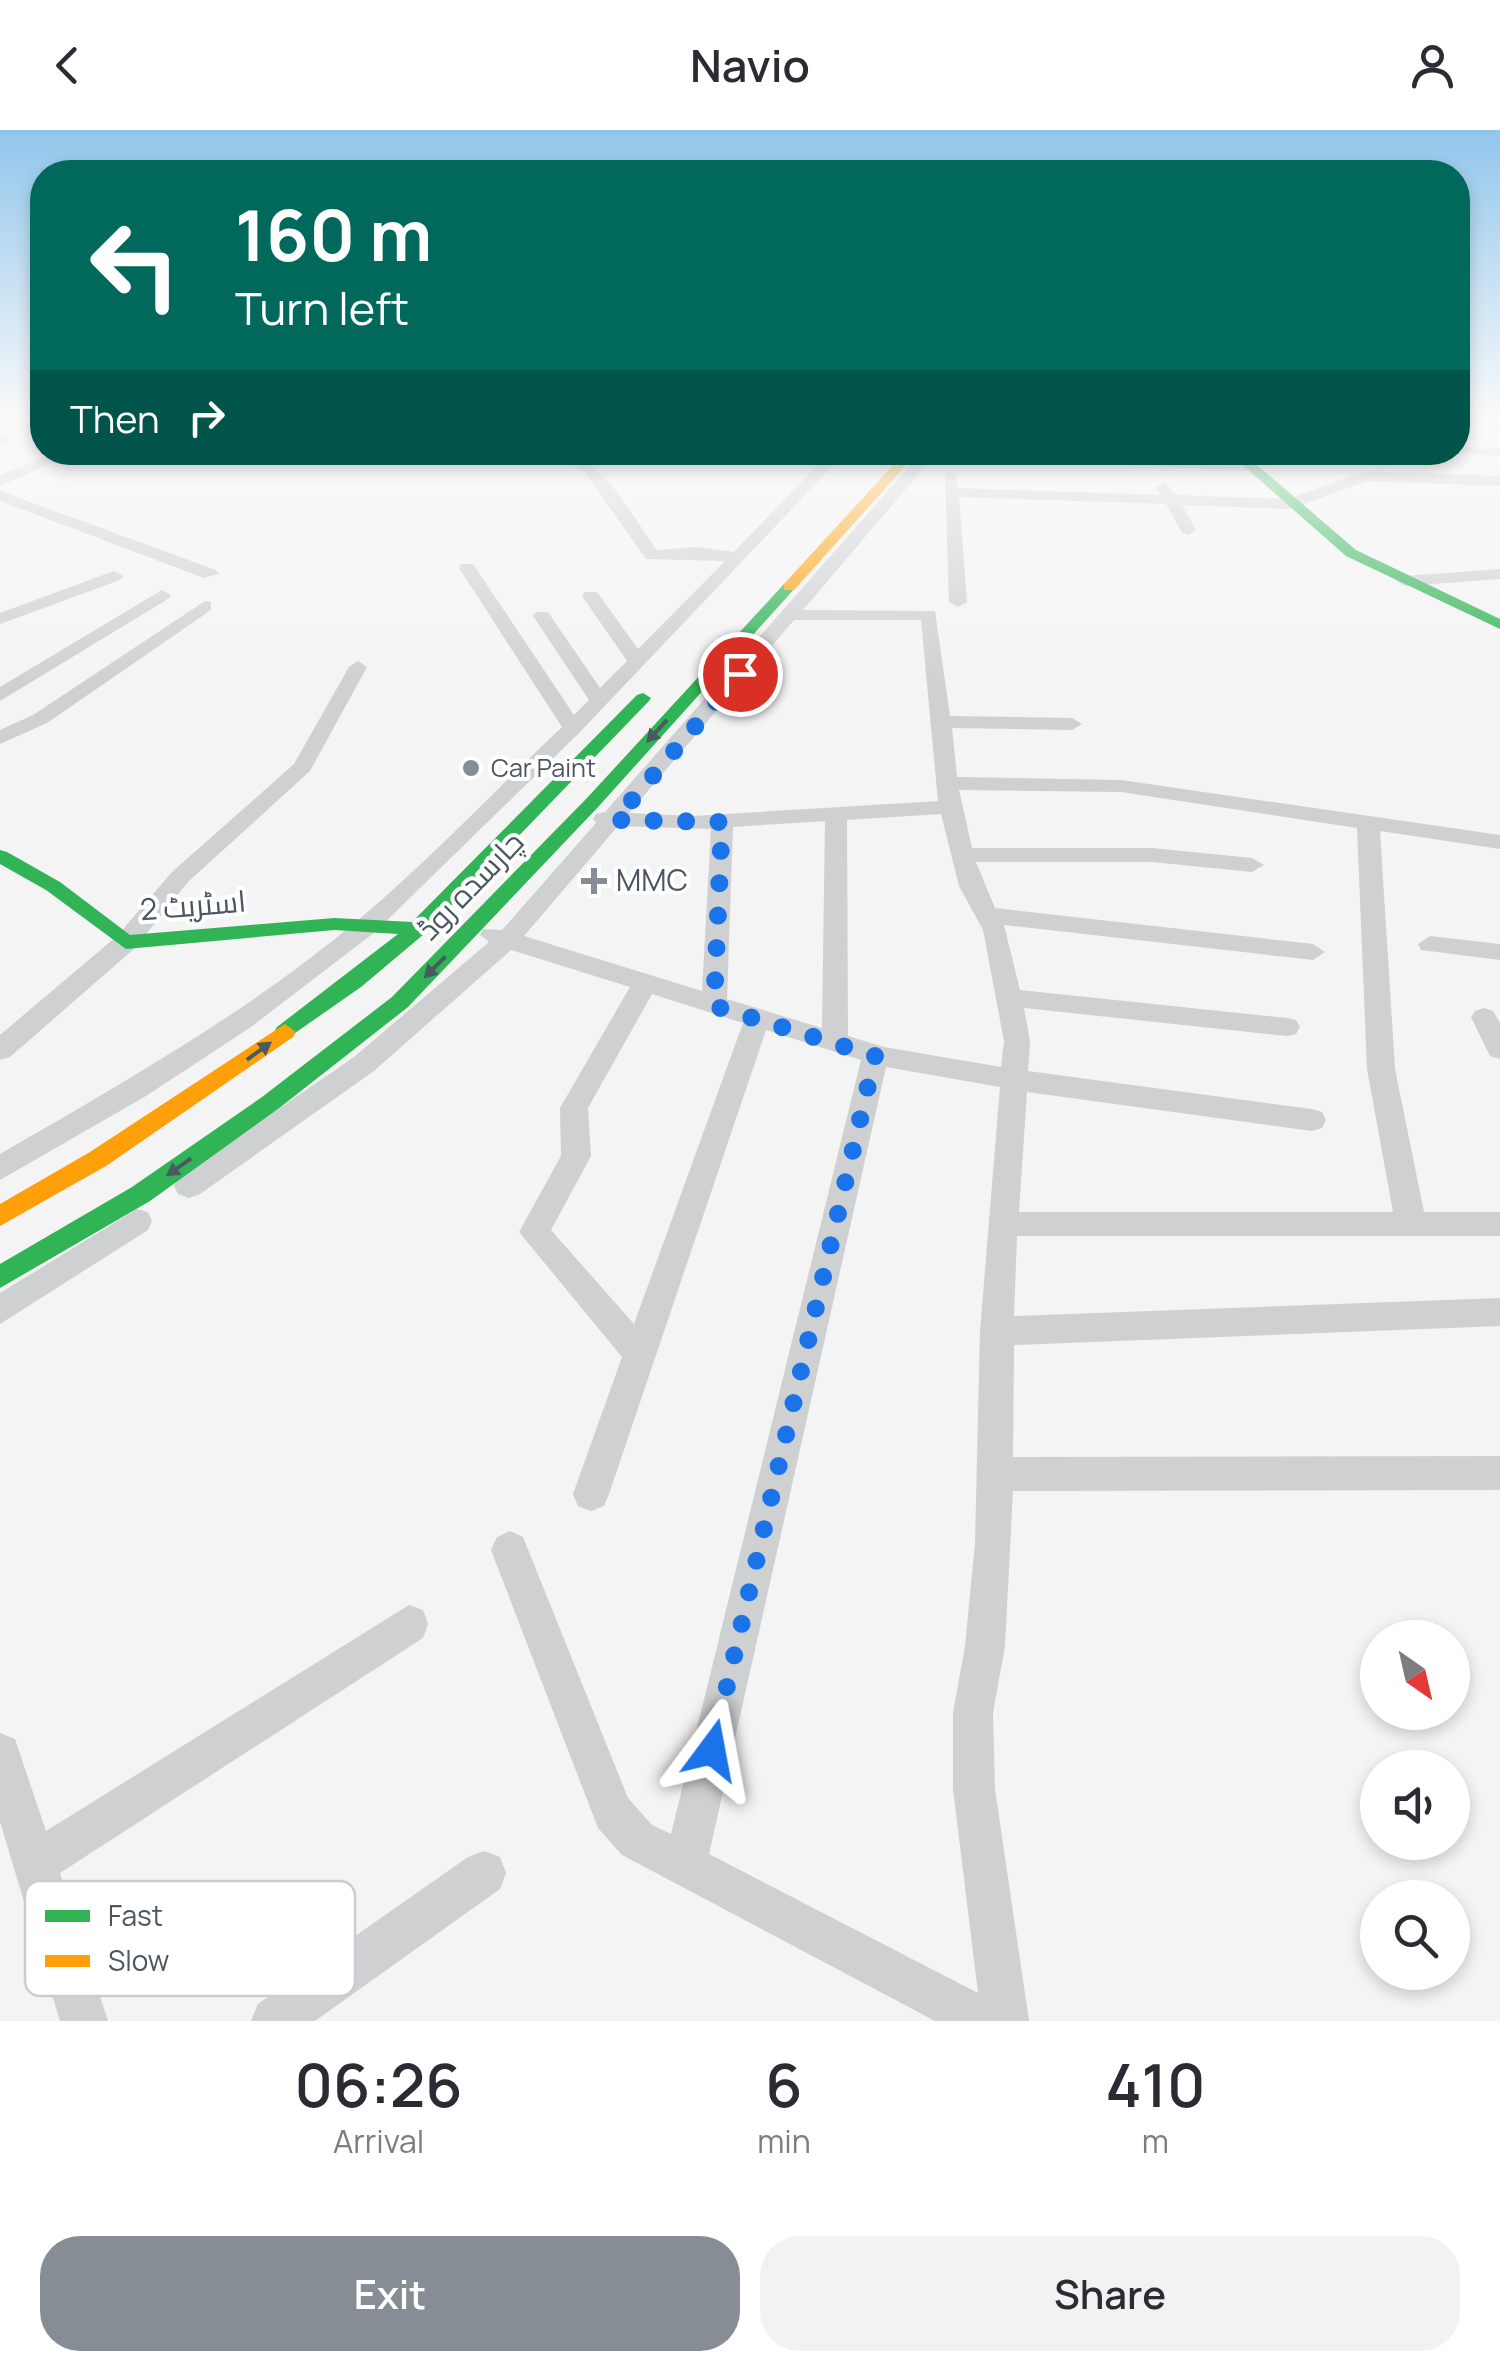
<!DOCTYPE html>
<meta charset="utf-8">
<style>
:root{--surface:#fff;--page:#f2f2f3;--text:#2b2b33;--muted:#7c7c81;--accent:#868d94}
body{margin:0;font-family:Manrope,Cairo,sans-serif;background:var(--page);color:var(--text);height:100vh;display:flex;flex-direction:column;font-size:38px;white-space:nowrap}
*{box-sizing:border-box;margin:0}
p{font-size:32px;color:var(--muted)}
.icon{flex:none;width:55px;height:55px;fill:none;stroke:currentColor;stroke-width:2;stroke-linecap:round;stroke-linejoin:round}
.map{position:relative;height:1891px;overflow:hidden}
.side{display:flex;flex-direction:column;background:var(--surface);flex:1}
.side>*{flex:none}
.hud{position:absolute;left:30px;top:30px;width:1440px;height:305px;border-radius:40px;box-shadow:0 5px 15px #0003;background:#00695c;color:#fff;overflow:hidden}
.needle{width:65px;rotate:146deg}
.fabs{position:absolute;left:1360px;top:1490px;display:grid;gap:20px}
.fabs a{display:grid;place-items:center;width:110px;height:110px;border-radius:50%;background:var(--surface);box-shadow:0 5px 15px #0003;font-size:50px}
.pin{position:absolute;display:grid;place-items:center;width:85px;height:85px;color:#fff;margin:-42px;border:5px solid #fff;border-radius:50%;box-shadow:0 2px 10px #0007}
.me{position:absolute;width:110px;margin:-55px;rotate:13deg;stroke-linejoin:round;filter:drop-shadow(0 0 8px #0008)}
.turn{display:flex;align-items:center;gap:35px;height:210px;padding:0 40px;font-size:45px}
.turn .icon{width:130px;height:130px;stroke-width:2.5}
.turn b{display:block;font-size:70px;line-height:85px}
.then{display:flex;align-items:center;height:95px;padding:0 40px;background:#0003;gap:20px;font-size:38px}
.eta{display:flex;justify-content:space-evenly;align-items:center;height:170px;text-align:center}
.eta b{font-size:60px;font-weight:600;line-height:70px}
.button{display:flex;gap:20px;margin-top:auto;padding:20px 40px}
.button a{flex:1;height:115px;border-radius:40px;background:var(--accent);color:#fff;font-size:40px;font-weight:600;line-height:115px;text-align:center}
.button a+a{background:var(--page);color:var(--text)}
header{display:flex;justify-content:space-between;align-items:center;height:130px;padding:0 40px;background:var(--surface);font-size:45px;font-weight:600}
.map>svg:first-child{display:block}
</style>
<header><svg class="icon" aria-label="back" viewBox="0 0 24 24"><path d="M15 5l-7 7 7 7"/></svg>Navio<svg class="icon" aria-label="person" viewBox="0 0 24 24"><circle cx="12" cy="8" r="4"/><path d="M4 21q1-7 8-7t8 7"/></svg></header>
<div class="map">
<svg width="1500" height="1891" viewBox="0 0 1500 1891">
<rect width="100%" height="100%" fill="#f4f4f4"/>
<g fill="none" stroke-linecap="round" stroke-linejoin="round">
<g fill="#ced0d2" fill-rule="evenodd">
<path d="M1458,289H1500V297L1458,294Z"/>
<path d="M8,304L15,308L0,316V306Z"/>
<path d="M1458,315L1500,318V326L1455,322Z"/>
<path d="M553,322C602,322 630,384 657,420L697,417L734,422L830,322H846L580,602L375,802L251,897L146,966L0,1050V1024C123,953 248,882 357,791C429,731 494,661 562,597L459,438L461,434H473L574,585L589,570L533,486L536,482H548L600,558L627,531L582,466L585,462H597L638,519L725,431L646,429L585,343Z"/>
<path d="M922,322H1036L1252,333L1259,337L1252,341L934,326L803,480L935,481L950,586L1072,588L1082,594L1072,600L952,598L957,647L1121,650L1500,705V719L1380,701L1395,939L1424,1082H1500V1106H1017L1014,1186L1500,1168V1196L1014,1215L1013,1327L1500,1326V1360L1013,1361L1005,1516L993,1583L995,1659L1029,1891H935L622,1725L598,1698L491,1420L497,1407L510,1401L523,1407L628,1668L652,1695L671,1704L861,930L766,900L609,1364L604,1376L591,1381L578,1376L573,1364L622,1227L519,1102L561,1026L560,978L630,857L511,820L374,941L200,1064L189,1068L178,1064L174,1056L178,1048L354,927L489,812L480,805L483,799L502,800L596,693L593,689L596,684L605,682ZM794,490H921L938,671L693,686L629,683ZM959,660L1121,662L1357,698L1367,939L1393,1082H1019L1027,962L1312,1001L1322,998L1326,990L1322,982L1312,979L1028,941L1030,911L1024,878L1287,906L1296,904L1300,897L1296,890L1287,888L1020,860L1004,795L1313,830L1325,822L1313,814L995,778L976,732H1152L1252,742L1264,735L1252,728L1152,718H972ZM941,684L959,756L983,800L1004,911L1001,937L884,917L848,906L847,690ZM825,691L822,898L727,869L733,697ZM618,696L711,699L702,861L524,806ZM652,864L743,893L634,1194L551,1100L591,1026L588,978ZM886,937L1000,957L980,1201L975,1413L965,1516L953,1583V1659L978,1863L709,1724Z"/>
<path d="M1239,322H1284L1233,330V324Z"/>
<path d="M49,325L56,329L54,332L0,356V345Z"/>
<path d="M1365,341L1500,346V356L1367,351L1290,379L1182,375L1196,400L1188,405L1182,403L1166,374L959,367L967,472L958,477L949,472L945,344H955L958,358L1161,365L1156,357L1164,352L1176,365L1288,369Z"/>
<path d="M0,361L216,440L219,444L204,448L0,371Z"/>
<path d="M1500,439V449L1405,456L1396,451L1405,446Z"/>
<path d="M114,441L123,446L120,450L0,494V483Z"/>
<path d="M162,460L171,465L168,469L0,571V557Z"/>
<path d="M205,471L211,472V480L47,593L0,614V600L33,585Z"/>
<path d="M358,531L367,537L310,641L188,752L135,818L10,927L0,930V905L117,806L172,742L294,634L349,537Z"/>
<path d="M1430,806L1500,814V830L1421,820L1418,814Z"/>
<path d="M1484,878L1493,881L1500,893V929L1490,926L1471,887L1475,881Z"/>
<path d="M137,1079L148,1082L152,1091L148,1100L0,1194V1163Z"/>
<path d="M409,1475L423,1480L428,1494L423,1508L60,1743L108,1891H60L0,1692V1603L15,1609L46,1701Z"/>
<path d="M484,1721L500,1727L506,1743L500,1759L315,1891H251L258,1874L468,1727Z"/>
</g>
<g fill="#30b455" fill-rule="evenodd">
<path d="M1228,322H1242L1356,420L1500,489V499L1346,426Z"/>
<path d="M784,454L796,457L599,676L408,877L278,979L150,1071L0,1158V1134L132,1057L262,967L392,867L587,668Z"/>
<path d="M643,563L651,568L649,571L424,804L361,857L285,910L274,902L277,897L398,804L334,800L126,819L46,760L0,734V720L7,722L60,752L130,805L334,788L412,792L637,565Z"/>
</g>
<g fill="#ff9f0a" fill-rule="evenodd">
<path d="M905,322H918L794,460H784V454Z"/>
<path d="M285,894L296,902L293,907L106,1036L0,1096V1074L90,1022Z"/>
</g>
</g>
<defs><path id="oneway-solid" d="M-6-.8H1V-3.2L6.5 0L1 3.2V.8H-6Z" transform="scale(2.5)"/></defs>
<g fill="#495b60">
<use href="#oneway-solid" transform="translate(657 601) rotate(132)"/>
<use href="#oneway-solid" transform="translate(435 837) rotate(135)"/>
<use href="#oneway-solid" transform="translate(259 921) rotate(-36)"/>
<use href="#oneway-solid" transform="translate(179 1037) rotate(145)"/>
</g>
<linearGradient id="sky" x2="0" y2="1"><stop stop-color="#91c6eb"/><stop offset="0.52" stop-color="#fafafa"/><stop offset="1" stop-color="#fafafa" stop-opacity="0"/></linearGradient>
<rect width="1500" height="554" fill="url(#sky)"/>
<g fill="none" stroke-linecap="round" stroke-linejoin="round">
<path stroke="#1a73e8" stroke-width="18" stroke-dasharray="0 32.4" d="M712,1620L875,926L714,876L722,692L615,690L740,544"/>
</g>
<g fill="#868d94" stroke="#fff" stroke-width="4">
<circle cx="471" cy="638" r="10"/>
<path d="M589 736h10v10h10v10h-10v10h-10v-10h-10v-10h10z"/>
</g>
<g text-anchor="middle" stroke-width="8" stroke-linejoin="round" paint-order="stroke">
<g font-size="25" fill="#4a5661" stroke="#fff" text-anchor="start">
<text x="491" y="647">Car Paint</text>
</g>
<g font-size="30" fill="#4a5661" stroke="#fff" text-anchor="start">
<text x="616" y="761">MMC</text>
</g>
<g font-size="30" fill="#4a5661" stroke="#fff">
<text transform="translate(471 756) rotate(-46)" y="10">چارسدہ روڈ</text>
<text transform="translate(193 776) rotate(-5)" y="10">اسٹریٹ 2</text>
</g>
</g>
<rect x="25" y="1751" width="330" height="115" rx="15" fill="#fff" stroke="#c9ccd0" stroke-width="2.5"/>
<rect x="45" y="1780" width="45" height="12" fill="#30b455"/>
<rect x="45" y="1825" width="45" height="12" fill="#ff9f0a"/>
<g font-size="28" fill="#4a5661">
<text x="108" y="1796">Fast</text>
<text x="108" y="1841">Slow</text>
</g>
</svg>
<div class="fabs">
<a><svg class="needle" viewBox="-14 -14 28 28"><path d="M0-13l5 13h-10z" fill="#e53935"/><path d="M0 13l5-13h-10z" fill="#7c7c81"/></svg></a>
<a><svg class="icon" aria-label="sound" viewBox="0 0 24 24"><path d="M4 9h4l5-4v14l-5-4H4zM17 9q2 3 0 6"/></svg></a>
<a><svg class="icon" aria-label="search" viewBox="0 0 24 24"><circle cx="10" cy="10" r="6"/><path d="M15 15l6 6"/></svg></a>
</div>
<div class="pin" style="left:740px;top:544px;background:#d93025"><svg class="icon" aria-label="arrive" viewBox="0 0 24 24"><path d="M6 21V4h12l-3 4 3 4H6"/></svg></div>
<svg class="me" style="left:712px;top:1620px" viewBox="-20 -20 40 40"><path d="M0-17L14 15 0 8-14 15z" fill="#1a73e8" stroke="#fff" stroke-width="4"/></svg>
<div class="hud">
<div class="turn"><svg class="icon" aria-label="left" viewBox="0 0 24 24"><path d="M17 20v-9H6M10 6l-5 5 5 5"/></svg><div><b>160 m</b>Turn left</div></div>
<div class="then">Then<svg class="icon" aria-label="right" viewBox="0 0 24 24"><path d="M7 20v-9h11M14 6l5 5-5 5"/></svg></div>
</div>
</div>
<section class="side">
<div class="eta">
<div><b>06:26</b><p>Arrival</p></div>
<div><b>6</b><p>min</p></div>
<div><b>410</b><p>m</p></div>
</div>
<div class="button"><a>Exit</a><a>Share</a></div>
</section>
